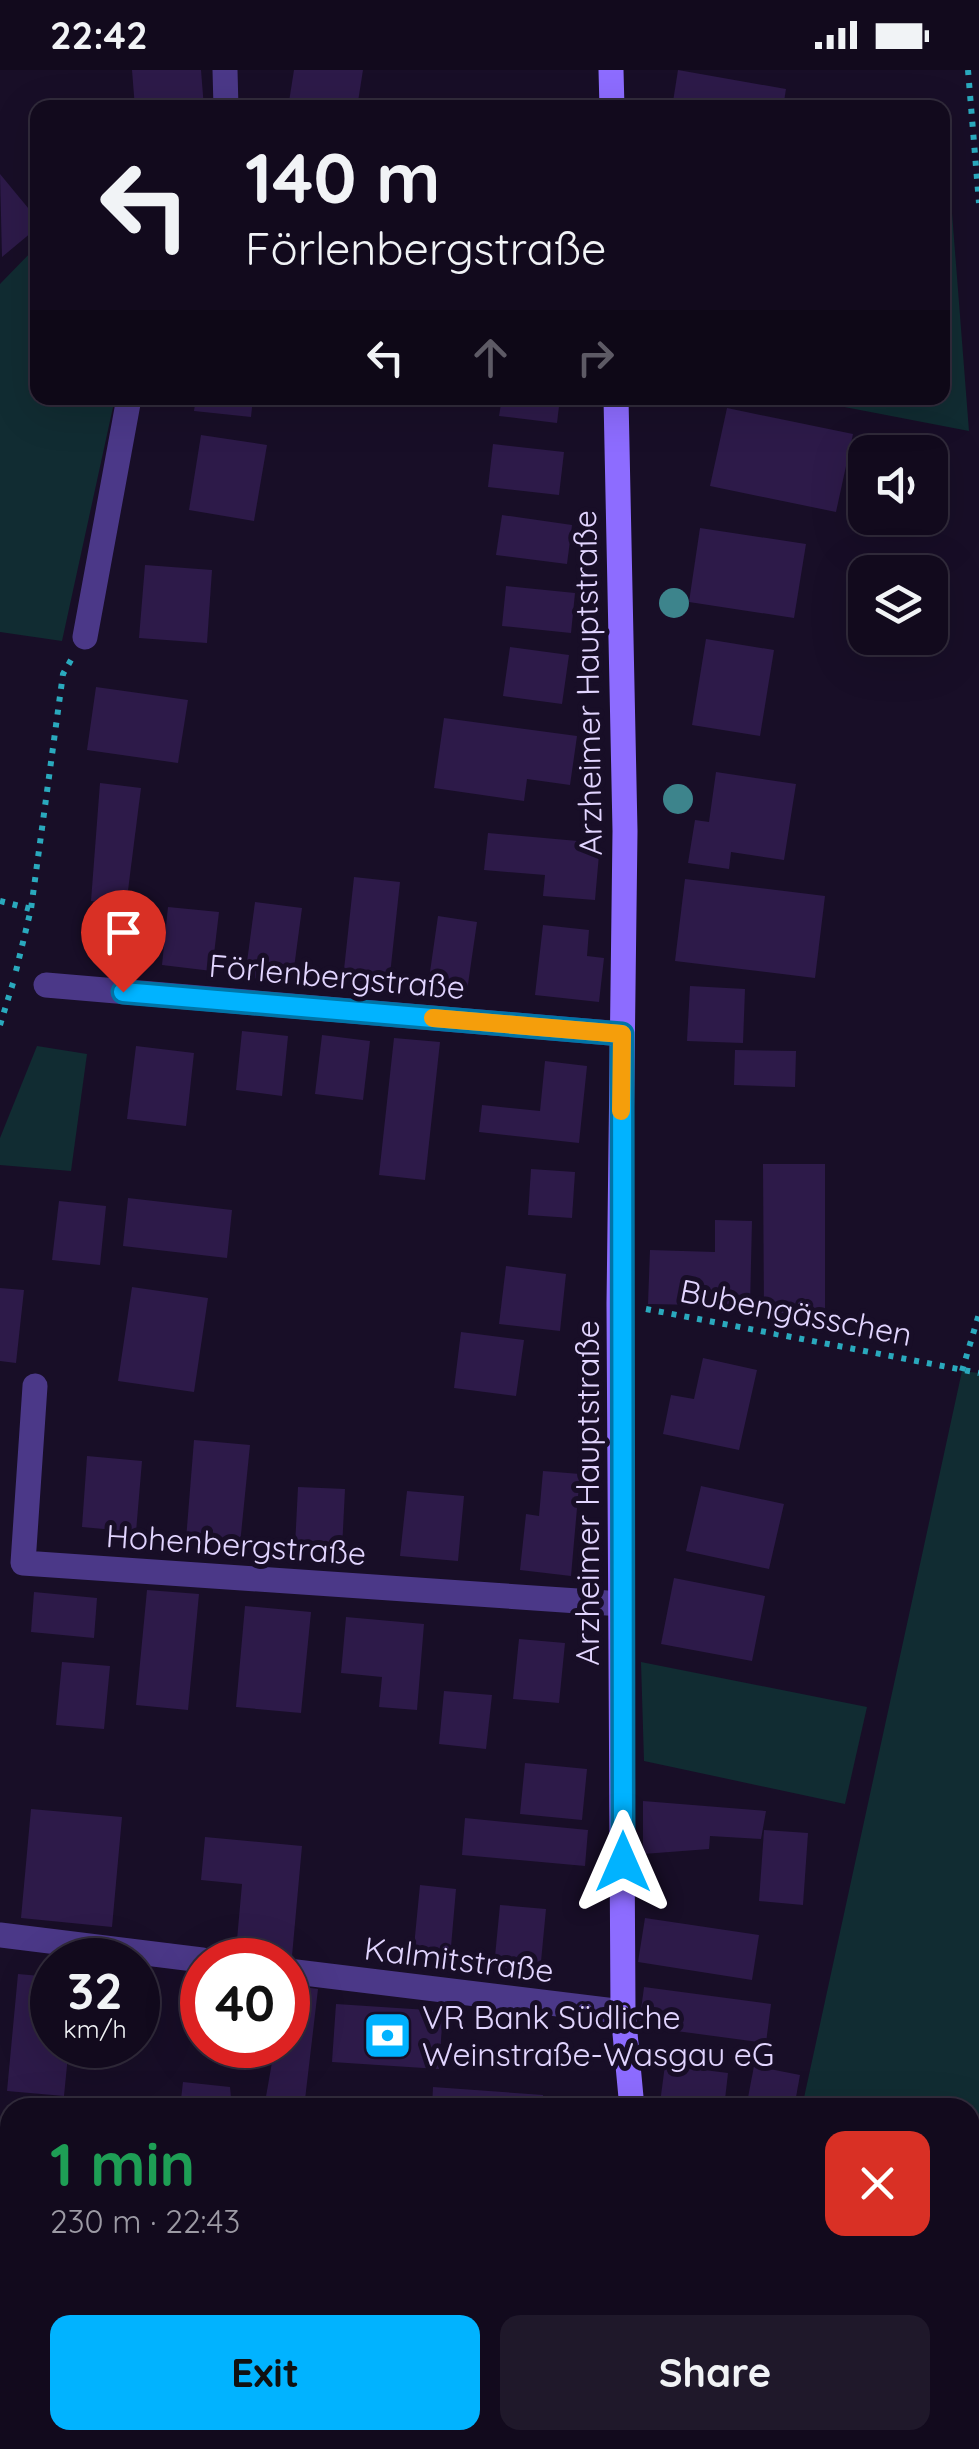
<!DOCTYPE html>
<meta charset="utf-8">
<style>
:root{--surface:#120a1d;--page:#1f182a;--text:#f1f3f6;--muted:#9c9aa4;--line:#312b3b;--accent:#01b3ff}
body{margin:0;font-family:Quicksand,sans-serif;background:var(--page);color:var(--text);height:100vh;display:flex;flex-direction:column;font-size:38px;white-space:nowrap}
*{box-sizing:border-box;margin:0}
p{font-size:32px;color:var(--muted)}
.icon{flex:none;width:55px;height:55px;fill:none;stroke:currentColor;stroke-width:2;stroke-linecap:round;stroke-linejoin:round}
.map{position:relative;flex:1;overflow:hidden}
.drawer{position:absolute;left:0px;top:2028px;width:980px;height:352px;display:flex;flex-direction:column;background:var(--surface);border-radius:30px 30px 0 0;box-shadow:0 10px 40px #0002,0 0 0 2px var(--line)}
.drawer>*{flex:none}
.top-card{position:absolute;left:30px;top:30px;width:920px;height:305px;border-radius:20px;box-shadow:0 10px 40px #0002,0 0 0 2px var(--line);background:#120a1d;color:var(--text);overflow:hidden}
.tools{position:absolute;left:848px;top:365px;display:grid;gap:20px}
.tools a{display:grid;place-items:center;width:100px;height:100px;border-radius:20px;background:var(--surface);box-shadow:0 10px 40px #0002,0 0 0 2px var(--line);font-size:50px}
.speed{position:absolute;left:30px;top:1868px;display:flex;gap:20px;font-size:50px;font-weight:700;text-align:center}
.speed>*{display:grid;place-content:center;width:130px;height:130px;border-radius:50%;background:var(--surface);box-shadow:0 10px 40px #0002,0 0 0 2px var(--line);line-height:1}
.speed small{font-size:25px;font-weight:400}
.speed .limit{border:15px solid #d22;background:#fff;color:#111}
.pin{position:absolute;display:grid;place-items:center;width:85px;height:85px;color:#fff;margin:-102px -42px;border-radius:50% 50% 50% 0;rotate:-45deg;box-shadow:0 0 10px #0007}
.pin .icon{rotate:45deg}
.me{position:absolute;width:110px;margin:-55px;rotate:0deg;stroke-linejoin:round;filter:drop-shadow(0 0 8px #0008)}
.turn{display:flex;align-items:center;gap:35px;height:210px;padding:0 50px;font-size:45px}
.turn .icon{width:130px;height:130px;stroke-width:2.5}
.turn b{display:block;font-size:70px;line-height:85px}
.lanes{display:flex;align-items:center;height:95px;padding:0 50px;background:#0003;justify-content:center;gap:50px;direction:ltr}
.lanes .off{opacity:.35}
.round{display:grid;place-items:center;flex:none;width:105px;height:105px;border-radius:20px;background:var(--page)}
.headline{display:flex;align-items:center;justify-content:space-between;height:170px;padding:0 50px}
h1{font-size:60px;font-weight:700;line-height:75px;color:#1e9e55}
.cta{display:flex;gap:20px;margin-top:auto;padding:20px 50px}
.cta a{flex:1;height:115px;border-radius:20px;background:var(--accent);color:#111;font-size:40px;font-weight:700;line-height:115px;text-align:center}
.cta a+a{background:var(--page);color:var(--text)}
.status{display:flex;justify-content:space-between;align-items:center;height:70px;padding:0 50px;background:var(--surface);direction:ltr}
.status svg{height:28px;fill:currentColor}
.map>svg:first-child{display:block}
</style>
<div class="status"><b>22:42</b><svg viewBox="0 0 49 12"><path d="M0 12V9h3v3zM5 12V6h3v6zM10 12V3h3v9zM15 12V0h3v12zM26 1h20v11H26zM47 4h2v5h-2z"/></svg></div>
<div class="map">
<svg width="979" height="2379" viewBox="0 0 979 2379">
<rect width="100%" height="100%" fill="#180e27"/>
<g fill="#112c32">
<path d="M943,142L952,143L969,361L803,329L942,328Z"/>
<path d="M37,176L38,328H115L62,571L0,562V214Z"/>
<path d="M37,976L87,984L71,1101L0,1095V1068Z"/>
<path d="M962,1301L979,1303V2098L970,2097V2038L802,2037Z"/>
<path d="M641,1592L867,1637L845,1734L644,1691Z"/>
</g>
<g fill="#2d1a49">
<path d="M132,0H201L204,38H135Z"/>
<path d="M294,0H363L357,38H288Z"/>
<path d="M678,0L786,19L783,38H672Z"/>
<path d="M0,104L38,150V157L2,187Z"/>
<path d="M196,328H253L251,347L194,341Z"/>
<path d="M502,328H560L557,353L499,346Z"/>
<path d="M727,338L853,364L836,442L710,416Z"/>
<path d="M201,365L267,375L254,451L189,440Z"/>
<path d="M493,374L564,382L559,425L488,417Z"/>
<path d="M502,445L572,455L567,494L496,485Z"/>
<path d="M700,458L806,474L794,548L689,532Z"/>
<path d="M145,495L212,500L207,573L139,568Z"/>
<path d="M506,516L575,523L571,563L502,556Z"/>
<path d="M706,569L774,580L760,666L692,655Z"/>
<path d="M510,577L569,585L562,634L503,626Z"/>
<path d="M96,617L188,630L178,693L87,680Z"/>
<path d="M444,648L577,666L570,715L527,709L524,731L434,718Z"/>
<path d="M716,702L796,714L784,790L731,782L729,799L688,793L695,750L709,752Z"/>
<path d="M100,713L141,718L126,836L91,831Z"/>
<path d="M488,763L600,773L595,830L543,826L545,805L484,800Z"/>
<path d="M354,807L400,812L389,914L343,909Z"/>
<path d="M685,809L825,826L815,908L675,891Z"/>
<path d="M255,832L302,838L292,913L245,907Z"/>
<path d="M168,837L219,842L212,901L162,895Z"/>
<path d="M438,846L477,852L466,928L427,923Z"/>
<path d="M543,855L589,860L587,886L604,888L599,932L535,925Z"/>
<path d="M690,916L745,919L743,973L687,971Z"/>
<path d="M242,961L288,966L282,1026L236,1020Z"/>
<path d="M322,965L370,971L363,1030L315,1024Z"/>
<path d="M394,968L440,972L425,1110L379,1105Z"/>
<path d="M136,976L194,983L186,1056L127,1049Z"/>
<path d="M735,980L796,981L795,1017L734,1015Z"/>
<path d="M545,991L587,996L579,1073L479,1062L482,1035L540,1041Z"/>
<path d="M763,1094H825V1243H764Z"/>
<path d="M531,1099L575,1102L572,1148L528,1145Z"/>
<path d="M128,1128L232,1140L227,1188L123,1176Z"/>
<path d="M59,1131L106,1136L100,1195L52,1190Z"/>
<path d="M715,1150L752,1151L750,1236L648,1234L650,1180L715,1182Z"/>
<path d="M506,1196L566,1204L560,1261L499,1254Z"/>
<path d="M132,1217L208,1228L194,1322L118,1311Z"/>
<path d="M0,1218L24,1220L16,1293L0,1291Z"/>
<path d="M461,1262L524,1270L516,1326L454,1318Z"/>
<path d="M703,1288L757,1300L739,1380L663,1364L671,1325L694,1329Z"/>
<path d="M194,1370L250,1375L240,1474L186,1470Z"/>
<path d="M87,1386L142,1391L136,1462L82,1457Z"/>
<path d="M543,1401L580,1404L571,1506L520,1500L526,1444L539,1446Z"/>
<path d="M701,1416L784,1434L769,1499L686,1481Z"/>
<path d="M298,1417L345,1419L342,1479L295,1477Z"/>
<path d="M407,1421L464,1426L458,1491L400,1486Z"/>
<path d="M674,1508L765,1526L752,1591L661,1574Z"/>
<path d="M147,1520L199,1524L188,1640L136,1635Z"/>
<path d="M34,1522L97,1528L94,1568L31,1562Z"/>
<path d="M245,1536L311,1542L301,1643L236,1637Z"/>
<path d="M346,1547L424,1554L417,1640L379,1637L382,1607L341,1603Z"/>
<path d="M519,1569L565,1573L559,1633L513,1629Z"/>
<path d="M62,1592L110,1596L104,1659L56,1655Z"/>
<path d="M444,1621L492,1625L486,1679L439,1674Z"/>
<path d="M525,1693L587,1699L582,1750L520,1744Z"/>
<path d="M643,1731L766,1741L761,1769L710,1766L709,1779L643,1784Z"/>
<path d="M31,1739L122,1747L112,1857L21,1848Z"/>
<path d="M465,1748L588,1760L585,1796L462,1785Z"/>
<path d="M764,1760L808,1763L803,1835L759,1831Z"/>
<path d="M205,1767L302,1776L292,1886L236,1881L242,1814L201,1810Z"/>
<path d="M420,1815L456,1819L449,1900L412,1897Z"/>
<path d="M500,1835L546,1839L540,1902L494,1897Z"/>
<path d="M645,1848L759,1865L752,1910L638,1892Z"/>
<path d="M18,1904L52,1907V1975H69L64,2026L7,2021Z"/>
<path d="M288,1915L318,1919L304,2038H264L275,1975H288Z"/>
<path d="M644,1917L771,1934L766,1973L639,1956Z"/>
<path d="M336,1934L443,1941L439,1999L332,1992Z"/>
<path d="M665,1995L728,2003L724,2038L660,2033Z"/>
<path d="M754,1996L800,2005L794,2038H746Z"/>
<path d="M183,2012L230,2017L232,2038H180Z"/>
<path d="M433,2017L543,2025L542,2038H432Z"/>
<path d="M0,2364H10V2370H34V2379H0Z"/>
<path d="M104,2370H144L183,2379H103Z"/>
<path d="M496,2370H531V2379L495,2377Z"/>
<path d="M587,2370H632L631,2379H586Z"/>
</g>
<g fill="none" stroke-linecap="round" stroke-linejoin="round">
<g stroke="#2aa9bd" stroke-width="6" stroke-dasharray="5 8" stroke-linecap="butt">
<path d="M968,0L979,133"/>
<path d="M0,831L31,839"/>
<path d="M16,901L31,839L63,604L71,590"/>
<path d="M0,955L13,913"/>
<path d="M646,1239L979,1303"/>
<path d="M962,1301L979,1244"/>
</g>
<g stroke="#4b3888" stroke-width="25">
<path d="M225,0L226,38"/>
<path d="M85,567L129,328"/>
<path d="M46,915L622,964"/>
<path d="M35,1316L23,1493L622,1534"/>
<path d="M0,1865L202,1890"/>
<path d="M288,1901L623,1942"/>
<path d="M970,2321L979,2313"/>
<path d="M743,2370L848,2379L912,2370"/>
</g>
<g stroke="#8d6cff" stroke-width="25">
<path d="M611,0L612,38"/>
<path d="M616,328L625,761L619,1234L623,1942L632,2038"/>
<path d="M655,2370V2379"/>
</g>
</g>
<g fill="#3d848c">
<circle cx="674" cy="533" r="15"/>
<circle cx="678" cy="729" r="15"/>
</g>
<g fill="none" stroke-linecap="round" stroke-linejoin="round">
<defs>
<path id="route" d="M123,922L622,964L623,1792"/>
</defs>
<use href="#route" stroke="#0174a6" stroke-width="25"/>
<use href="#route" stroke="#01b3ff" stroke-width="18"/>
<path stroke="#f59e0b" stroke-width="18" d="M433,948L622,964L621,1041"/>
</g>
<defs>
<symbol id="bank-square" viewBox="-11 -11 22 22"><rect x="-9" y="-9" width="18" height="18" rx="4" fill="#01b3ff" stroke="#180e27"/><path d="M-6-4H6V4H-6ZM0-2.3a2.3 2.3 0 1 0 0 4.6a2.3 2.3 0 1 0 0-4.6Z" fill="#fff"/></symbol>
</defs>
<g fill-rule="evenodd">
<use href="#bank-square" x="360" y="1938" width="55" height="55"/>
</g>
<g text-anchor="middle" stroke-width="10" stroke-linejoin="round" paint-order="stroke">
<g font-size="32" fill="#e2d5ff" stroke="#180e27">
<text transform="translate(588 613) rotate(-91)" y="11">Arzheimer Hauptstraße</text>
<text transform="translate(337 907) rotate(5)" y="11">Förlenbergstraße</text>
<text transform="translate(796 1243) rotate(11)" y="11">Bubengässchen</text>
<text transform="translate(588 1423) rotate(-90)" y="11">Arzheimer Hauptstraße</text>
<text transform="translate(236 1475) rotate(4)" y="11">Hohenbergstraße</text>
<text transform="translate(459 1890) rotate(7)" y="11">Kalmitstraße</text>
</g>
<g font-size="32" fill="#e2d5ff" stroke="#180e27" text-anchor="start">
<text x="422" y="1959">VR Bank Südliche<tspan x="422" dy="37">Weinstraße-Wasgau eG</tspan></text>
</g>
</g>
</svg>
<div class="tools">
<a><svg class="icon" aria-label="sound" viewBox="0 0 24 24"><path d="M4 9h4l5-4v14l-5-4H4zM17 9q2 3 0 6"/></svg></a>
<a><svg class="icon" aria-label="layers" viewBox="0 0 24 24"><path d="M12 4l9 5-9 5-9-5zM3 14l9 5 9-5"/></svg></a>
</div>
<div class="speed"><div>32<small>km/h</small></div><div class="limit">40</div></div>
<div class="pin" style="left:123px;top:922px;background:#d93025"><svg class="icon" aria-label="arrive" viewBox="0 0 24 24"><path d="M6 21V4h12l-3 4 3 4H6"/></svg></div>
<svg class="me" style="left:623px;top:1792px" viewBox="-20 -20 40 40"><path d="M0-17L14 15 0 8-14 15z" fill="#01b3ff" stroke="#fff" stroke-width="4"/></svg>
<div class="top-card">
<div class="turn"><svg class="icon" aria-label="left" viewBox="0 0 24 24"><path d="M17 20v-9H6M10 6l-5 5 5 5"/></svg><div><b>140 m</b>Förlenbergstraße</div></div>
<div class="lanes"><svg class="icon" aria-label="left" viewBox="0 0 24 24"><path d="M17 20v-9H6M10 6l-5 5 5 5"/></svg><svg class="icon off" aria-label="ahead" viewBox="0 0 24 24"><path d="M12 20V5M6 11l6-6 6 6"/></svg><svg class="icon off" aria-label="right" viewBox="0 0 24 24"><path d="M7 20v-9h11M14 6l5 5-5 5"/></svg></div>
</div>
<section class="drawer">
<div class="headline"><div><h1>1 min</h1><p>230 m · 22:43</p></div><a class="round" style="background:#d93025;color:#fff"><svg class="icon" aria-label="close" viewBox="0 0 24 24"><path d="M6 6l12 12M18 6L6 18"/></svg></a></div>
<div class="cta"><a>Exit</a><a>Share</a></div>
</section>
</div>
